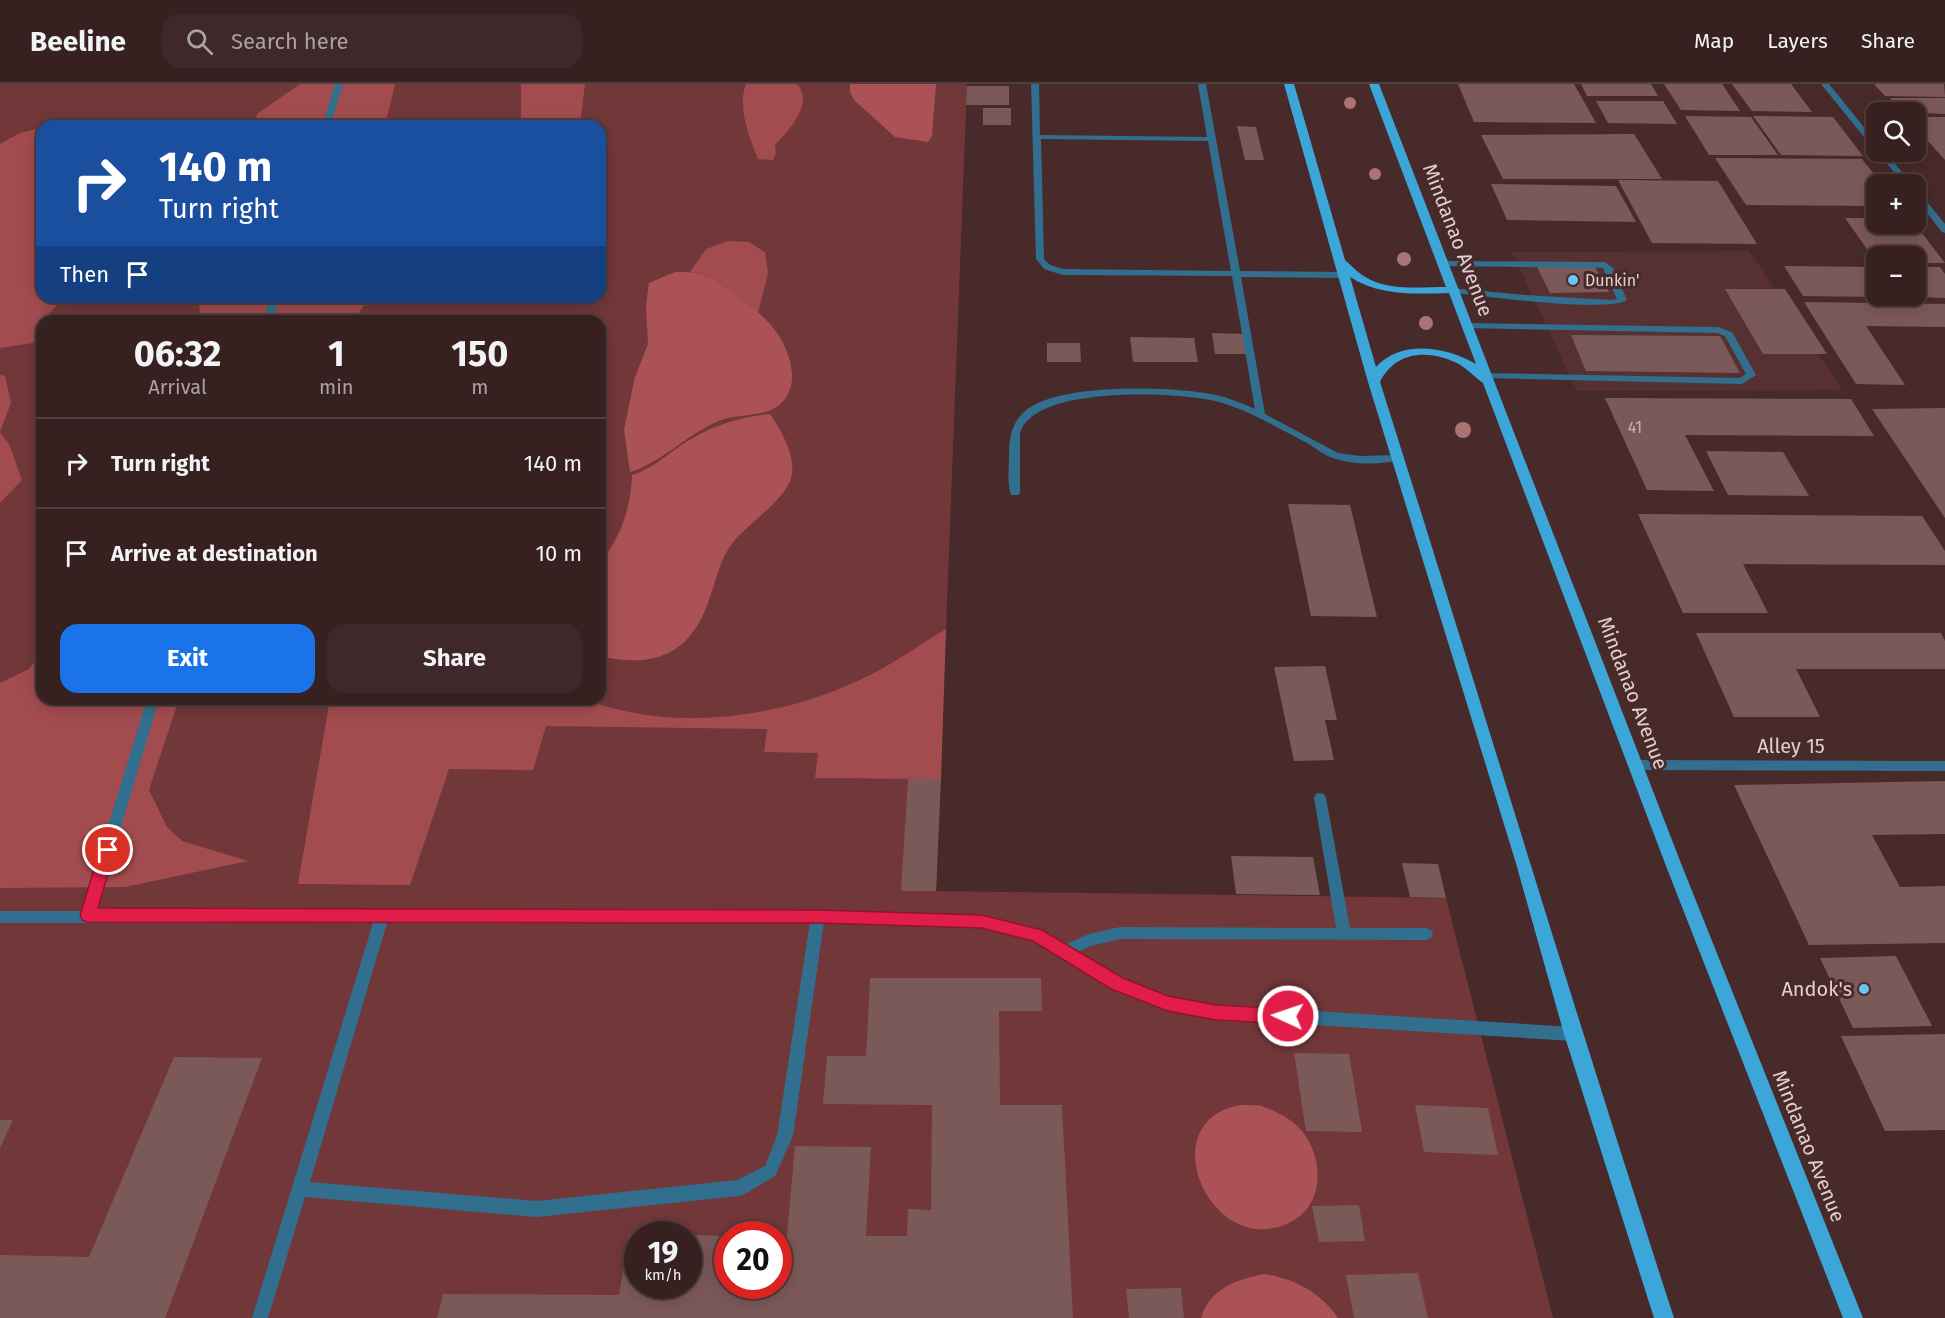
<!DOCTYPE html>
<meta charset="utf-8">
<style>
:root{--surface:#372020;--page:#3e2829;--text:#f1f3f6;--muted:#aaa3a5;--line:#513e3e;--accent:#1a73e8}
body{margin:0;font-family:"Fira Sans",sans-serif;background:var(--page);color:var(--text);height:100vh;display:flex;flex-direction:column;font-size:22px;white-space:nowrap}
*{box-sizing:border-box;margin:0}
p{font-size:20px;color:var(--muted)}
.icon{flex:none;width:33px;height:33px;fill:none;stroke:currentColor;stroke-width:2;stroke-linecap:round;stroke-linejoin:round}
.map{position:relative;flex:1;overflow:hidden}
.details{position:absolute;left:36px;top:231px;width:570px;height:390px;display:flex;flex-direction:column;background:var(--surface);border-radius:18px;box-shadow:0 3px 15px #0003,0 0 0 2px var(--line)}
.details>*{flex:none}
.guide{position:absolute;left:36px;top:36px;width:570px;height:183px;border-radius:18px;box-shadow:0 3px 15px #0003,0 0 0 2px var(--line);background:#1a4fa0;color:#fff;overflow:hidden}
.fabs{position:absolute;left:1866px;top:18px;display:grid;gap:12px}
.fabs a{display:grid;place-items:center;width:60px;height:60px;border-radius:12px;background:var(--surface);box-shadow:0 3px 15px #0003,0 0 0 2px var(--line);font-size:30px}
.speed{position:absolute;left:624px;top:1137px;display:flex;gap:12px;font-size:30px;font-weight:700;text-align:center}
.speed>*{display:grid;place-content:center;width:78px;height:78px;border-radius:50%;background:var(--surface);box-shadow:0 3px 15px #0003,0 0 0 2px var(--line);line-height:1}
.speed small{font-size:15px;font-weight:400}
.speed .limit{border:9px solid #d22;background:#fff;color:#111}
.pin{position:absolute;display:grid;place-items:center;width:51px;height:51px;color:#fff;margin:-26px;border:3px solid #fff;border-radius:50%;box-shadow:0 2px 6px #0007}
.me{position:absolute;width:66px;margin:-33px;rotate:273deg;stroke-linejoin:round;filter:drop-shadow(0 0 4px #0008)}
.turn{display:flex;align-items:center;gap:21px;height:126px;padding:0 24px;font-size:27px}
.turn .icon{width:78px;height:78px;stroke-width:2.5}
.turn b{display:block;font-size:42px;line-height:51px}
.then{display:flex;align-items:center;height:57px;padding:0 24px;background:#0003;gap:12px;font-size:22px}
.eta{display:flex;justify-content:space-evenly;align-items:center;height:102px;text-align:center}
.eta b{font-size:36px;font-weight:700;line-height:42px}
.primary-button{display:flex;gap:12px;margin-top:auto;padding:12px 24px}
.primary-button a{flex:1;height:69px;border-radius:18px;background:var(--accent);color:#fff;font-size:24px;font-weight:700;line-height:69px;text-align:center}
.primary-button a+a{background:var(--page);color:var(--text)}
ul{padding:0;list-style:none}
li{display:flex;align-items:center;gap:18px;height:90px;padding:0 24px;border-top:2px solid var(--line)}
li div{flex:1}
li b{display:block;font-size:22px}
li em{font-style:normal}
header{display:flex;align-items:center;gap:36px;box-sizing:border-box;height:84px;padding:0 30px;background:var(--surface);border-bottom:2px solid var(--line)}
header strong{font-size:28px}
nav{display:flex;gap:33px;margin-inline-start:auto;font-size:21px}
.search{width:420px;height:54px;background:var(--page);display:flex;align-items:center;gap:15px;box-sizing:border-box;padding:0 21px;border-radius:18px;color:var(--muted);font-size:22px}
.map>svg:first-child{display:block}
</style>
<header>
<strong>Beeline</strong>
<div class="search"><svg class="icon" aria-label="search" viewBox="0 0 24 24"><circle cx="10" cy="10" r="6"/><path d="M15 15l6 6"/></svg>Search here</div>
<nav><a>Map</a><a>Layers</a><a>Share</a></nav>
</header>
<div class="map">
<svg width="1945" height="1234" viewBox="0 0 1945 1234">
<rect width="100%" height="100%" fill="#492a2a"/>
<path fill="#573031" d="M1749,167L1842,306L1577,307L1512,168Z"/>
<path fill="#723739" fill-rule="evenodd" d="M0,0H967L936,807L1446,814L1553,1234H0ZM42,42H600V213H42ZM42,237H600V615H42ZM638,1150H688V1202H638ZM728,1150H778V1202H728Z"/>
<g fill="#a34c4f">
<path d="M300,0H395L385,42H255L257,30Z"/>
<path d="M521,0H585L580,42H521Z"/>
<path d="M746,0H797C815,19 788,47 775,61L776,69L773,76L758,75C749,53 737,23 746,0Z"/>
<path d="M67,35L118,38L130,42H46Z"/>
<path d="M42,43V213H65L42,237L33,259L0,264V60L18,50Z"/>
<path d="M728,157L749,158L765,168L768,189L758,229L707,192L690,188L706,165Z"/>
<path d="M370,213L358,230L343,237H201L198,214Z"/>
<path d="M0,291L5,292L11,319L0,348L9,360L22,396L0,419Z"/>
<path d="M946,545L941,695L815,694L818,669L764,668L767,645L546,642L533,686L449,685L410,801L298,800L330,615H584C677,651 790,633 876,588C900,575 923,559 946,545Z"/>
<path d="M42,569V615H179L149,706L167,743L182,757L248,777L125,803L0,804V599L29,585Z"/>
</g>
<g fill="#aa5255">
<path d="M850,0H936L932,52L928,58L895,53L854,16L850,8Z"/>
<path d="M675,188C685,188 696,188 706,192C714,195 721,202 729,207C757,226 781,243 790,277C793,291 794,303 784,316C771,334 741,329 721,336C688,349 663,378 630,388L624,345L635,293L648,260L646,221L649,199Z"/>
<path d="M770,330C781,346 797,373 791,394C785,416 748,440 733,458C720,475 717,494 710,513C692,570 655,585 600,572V478C621,454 631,423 632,391C652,385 665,372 683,360C710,342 738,333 770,330Z"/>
<path d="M1259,1021C1275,1027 1291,1034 1302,1047C1324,1074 1325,1120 1291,1138C1213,1178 1151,1041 1236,1022C1243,1020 1252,1022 1259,1021Z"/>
<path d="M1264,1190C1294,1195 1319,1207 1338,1234H1201C1209,1205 1237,1195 1264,1190Z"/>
</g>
<g fill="#7c5959">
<path d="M1458,0H1574L1596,39L1474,38Z"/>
<path d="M1581,0H1651L1658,12H1587Z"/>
<path d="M1664,0H1722L1740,27L1681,26Z"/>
<path d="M1732,0H1791L1812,28L1752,27Z"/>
<path d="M1874,0H1944L1945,13L1885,12Z"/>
<path d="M967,2H1009V21H966Z"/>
<path d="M1890,14H1945V30L1903,28Z"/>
<path d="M1596,17H1663L1677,40L1608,39Z"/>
<rect x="983" y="24" width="28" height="17"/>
<path d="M1685,32L1751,33L1778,71H1709Z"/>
<path d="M1753,32L1833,33L1863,72L1781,71Z"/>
<path d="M1916,33H1945V76L1916,44Z"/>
<path d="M1237,42L1256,43L1264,76H1245Z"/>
<path d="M1634,50L1662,95H1503L1481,51Z"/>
<path d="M1715,74L1862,75L1882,100H1876V122L1746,121Z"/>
<path d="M1618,96L1718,97L1757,160L1652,159Z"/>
<path d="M1491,100L1616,102L1636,138L1507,136Z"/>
<path d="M1845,134H1876V140H1915L1945,179H1916V172H1876V178Z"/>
<path d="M1784,182L1876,183V213L1803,212Z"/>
<path d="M1537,183H1595L1609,208L1550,209Z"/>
<path d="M1916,183H1940L1945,190V214L1916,213Z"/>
<path d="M1725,205H1785L1827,270H1763Z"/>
<path d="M1804,218L1945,220V243L1866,242L1905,301L1856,300Z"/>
<path d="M1212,249L1244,250L1248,270H1215Z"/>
<path d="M1571,251L1720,252L1740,289L1586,287Z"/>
<path d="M1130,253L1194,254L1198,278H1133Z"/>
<path d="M1047,259H1080L1081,278H1047Z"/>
<path d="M1605,314L1851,315L1874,352L1685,351L1714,407L1647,406Z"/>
<path d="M1945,324V434L1872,325Z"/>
<path d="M1706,367L1783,368L1809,412L1728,411Z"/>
<path d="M1288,420L1350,421L1377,533L1311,532Z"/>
<path d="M1638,430L1922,432L1945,467V481L1743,480L1768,529H1683Z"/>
<path d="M1696,549H1941L1945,557V585H1796L1820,633H1734Z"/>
<path d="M1325,582L1337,636H1325L1334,676L1294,677L1274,583Z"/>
<path d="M908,695H941L936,807H901Z"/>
<path d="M1945,697V750L1872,751L1900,803L1945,802V859L1809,861L1734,701Z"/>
<path d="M1231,772L1313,773L1320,811L1236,810Z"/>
<path d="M1402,779L1438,780L1446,814L1410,813Z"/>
<path d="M1896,872L1932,942L1853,944L1820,874Z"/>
<path d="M870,894H1041L1042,927H999L1000,1021H1062L1073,1234H437L443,1210L619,1211L629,1151H638V1202H688V1151L728,1152V1202H778V1152H787L795,1062L871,1063L866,1152H907L908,1125L931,1126L932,1021L823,1020L827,972H866Z"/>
<path d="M1945,950V1046L1885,1047L1841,952Z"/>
<path d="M1294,969L1349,970L1362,1048L1306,1047Z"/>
<path d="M174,973L262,974L165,1234H0V1171L89,1173Z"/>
<path d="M1415,1021L1488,1024L1498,1071L1424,1068Z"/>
<path d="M0,1036H13L0,1064Z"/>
<path d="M1359,1121L1365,1157L1319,1158L1312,1122Z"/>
<path d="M1418,1189L1428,1234H1354L1346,1191Z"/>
<path d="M1181,1204L1184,1234H1129L1126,1205Z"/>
</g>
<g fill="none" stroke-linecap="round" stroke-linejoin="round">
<g fill="#326f8e" fill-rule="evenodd">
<path d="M335,0H343L330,42H322Z"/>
<path d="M1031,0H1039L1040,51L1207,53L1198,0H1206L1240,187L1344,188L1348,191L1344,194L1241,193L1265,330L1338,369L1360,372L1397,371L1401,372V376C1380,381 1353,381 1333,374C1323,371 1315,363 1305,358C1276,343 1247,325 1215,317C1176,308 1032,301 1020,350V408L1019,411H1011C1007,400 1009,386 1009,374C1009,357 1010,341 1024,328C1055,298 1175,302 1216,311C1229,314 1242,319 1255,325L1232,192L1063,191L1044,185L1036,175ZM1041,55L1208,57L1231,187L1064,185L1050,181L1044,175Z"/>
<path d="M1444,177L1605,178L1613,184L1627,216C1608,229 1483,212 1454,209L1451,208V204L1525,211L1611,216L1617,215L1603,184L1441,182V178Z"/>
<path d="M270,213H280L273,237H263Z"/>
<path d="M1467,239L1718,243L1732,248L1756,291L1742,300L1486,294L1483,293V289L1740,294L1746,290L1725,252L1717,249L1464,244V240Z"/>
<path d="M147,615H159L96,827L818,826L982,831L1036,845L1064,861L1089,850L1120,843L1336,844L1314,714L1316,710L1320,709L1324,710L1326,714L1350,844H1426L1431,846L1433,850L1431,854L1426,856L1120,855L1091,862L1077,868L1122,895L1168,913L1216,921L1573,943L1578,945L1580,950L1578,955L1573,957L1216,935L1163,925L1112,905L1033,856L982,843L824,838L793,1052L775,1092L745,1110L739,1112L537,1133L305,1113L268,1234H252L373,839H0V827H82ZM810,838L777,1052L765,1082L737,1096L537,1117L310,1098L387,839Z"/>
</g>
<g fill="#326f8e" fill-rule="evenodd">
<path d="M1821,0H1829L1876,58V64H1873Z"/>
<path d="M1877,68H1885L1912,100H1904Z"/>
<path d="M1916,108H1919L1945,140V149L1942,148L1916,115Z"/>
<path d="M1637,676L1945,677V687L1637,686L1633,685L1631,681L1633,677Z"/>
</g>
<path fill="#3ca6d8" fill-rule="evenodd" d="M1284,0H1294L1345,176C1352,182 1358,189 1367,194C1390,207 1421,203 1446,203L1369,0H1379L1682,782L1863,1234H1843L1666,782L1483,299C1474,293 1467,284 1457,279C1428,265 1395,267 1380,298C1479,610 1573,923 1674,1234H1654L1564,950L1515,776L1368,298ZM1350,193C1380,212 1414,210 1449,209L1476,280C1446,263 1402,255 1376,283Z"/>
</g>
<g fill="#ab7474">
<circle cx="1350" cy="19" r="6"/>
<circle cx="1375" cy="90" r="6"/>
<circle cx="1404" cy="175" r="7"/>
<circle cx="1426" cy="239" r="7"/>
<circle cx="1463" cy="346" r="8"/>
</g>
<path fill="#e11d48" stroke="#92132f" stroke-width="1.5" d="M108,760L115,766L98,824L818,826L982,831L1042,846L1123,894L1168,912L1216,921L1288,925L1294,927L1296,932L1294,938L1288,940L1216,936L1168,927L1111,905L1033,857L982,844L818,839L88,838L82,836L80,831L100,766Z"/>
<g fill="#6ac3f1" stroke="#492a2a" stroke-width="2">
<circle cx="1573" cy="196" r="6"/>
<circle cx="1864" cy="905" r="6"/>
</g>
<g text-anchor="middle" stroke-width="6" stroke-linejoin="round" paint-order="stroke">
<g font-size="16" fill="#e3cfce" stroke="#492a2a" text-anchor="start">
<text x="1585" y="202">Dunkin'</text>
</g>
<g font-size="16" fill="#c9b2b1">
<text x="1635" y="349">41</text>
</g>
<g font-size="20" fill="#e3cfce" stroke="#492a2a">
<text transform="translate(1458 156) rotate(69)" y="7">Mindanao Avenue</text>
<text transform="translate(1633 609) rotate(69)" y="7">Mindanao Avenue</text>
<text x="1791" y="669">Alley 15</text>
<text transform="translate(1809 1062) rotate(68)" y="7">Mindanao Avenue</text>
</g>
<g font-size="20" fill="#e3cfce" stroke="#492a2a" text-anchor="end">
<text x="1852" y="912">Andok's</text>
</g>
</g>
</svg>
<div class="fabs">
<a><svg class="icon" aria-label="search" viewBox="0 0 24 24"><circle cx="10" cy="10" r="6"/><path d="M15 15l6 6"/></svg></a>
<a>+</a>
<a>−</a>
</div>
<div class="speed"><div>19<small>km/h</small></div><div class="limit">20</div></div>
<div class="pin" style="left:108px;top:766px;background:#d93025"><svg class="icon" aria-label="arrive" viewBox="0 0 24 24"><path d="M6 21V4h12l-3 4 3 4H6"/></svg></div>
<svg class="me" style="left:1288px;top:932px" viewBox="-20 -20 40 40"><circle r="17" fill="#e11d48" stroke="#fff" stroke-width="3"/><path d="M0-11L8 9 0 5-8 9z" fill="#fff"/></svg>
<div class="guide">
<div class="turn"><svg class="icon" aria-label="right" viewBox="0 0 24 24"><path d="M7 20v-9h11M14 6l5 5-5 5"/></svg><div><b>140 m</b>Turn right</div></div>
<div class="then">Then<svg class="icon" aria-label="arrive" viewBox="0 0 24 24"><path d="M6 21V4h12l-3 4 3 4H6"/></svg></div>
</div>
<section class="details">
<div class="eta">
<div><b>06:32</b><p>Arrival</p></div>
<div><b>1</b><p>min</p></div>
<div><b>150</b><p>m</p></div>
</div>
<ul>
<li><svg class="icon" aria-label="right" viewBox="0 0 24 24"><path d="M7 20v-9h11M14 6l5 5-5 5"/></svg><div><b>Turn right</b></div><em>140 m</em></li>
<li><svg class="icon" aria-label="arrive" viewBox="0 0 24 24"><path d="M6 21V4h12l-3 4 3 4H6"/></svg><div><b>Arrive at destination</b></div><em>10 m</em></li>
</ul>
<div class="primary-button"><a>Exit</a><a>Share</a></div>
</section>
</div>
